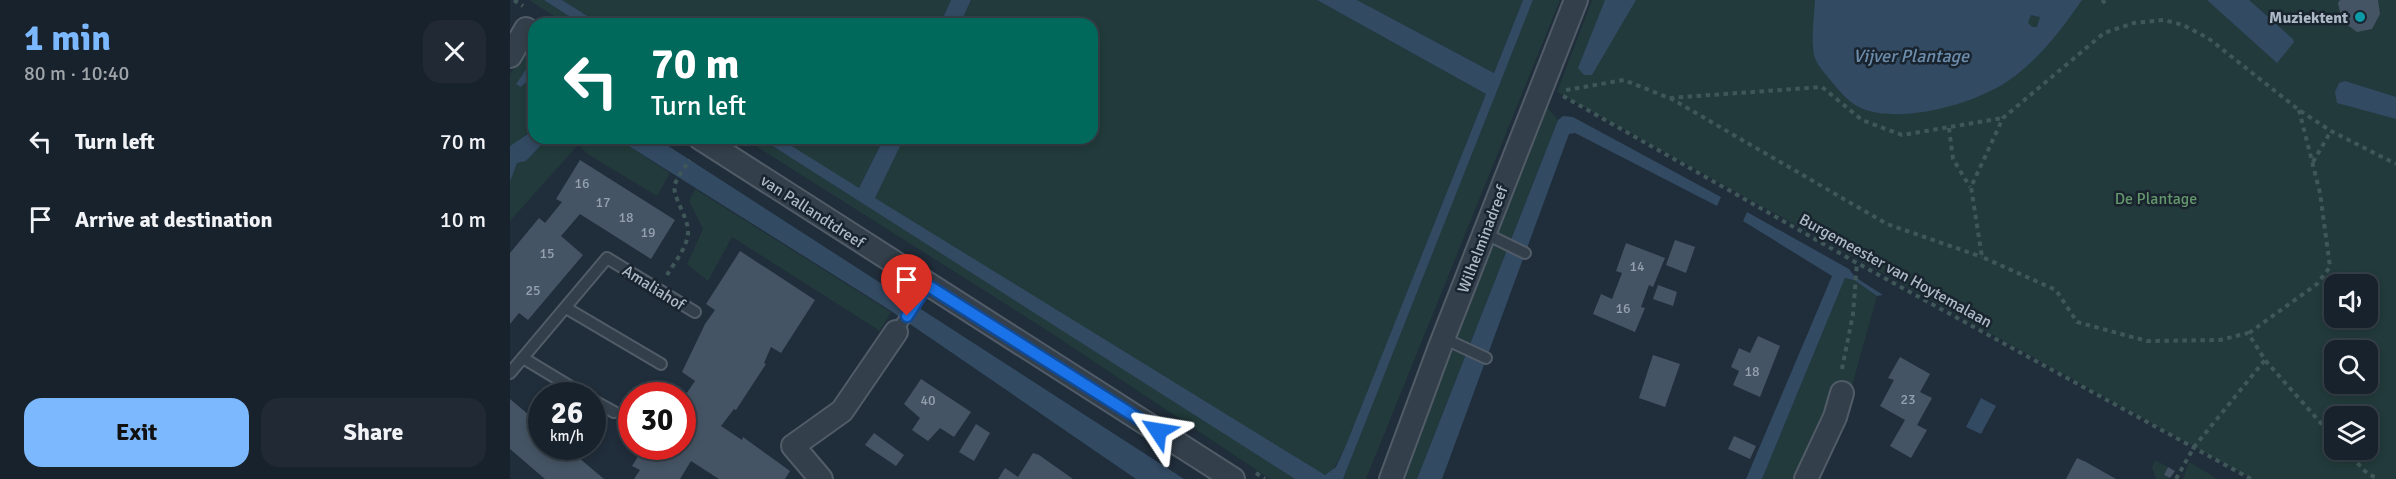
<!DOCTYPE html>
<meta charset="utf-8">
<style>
:root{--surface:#18222c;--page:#212a34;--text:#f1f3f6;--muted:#9fa4a9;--line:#363f48;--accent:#7cb8fe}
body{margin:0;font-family:Signika,sans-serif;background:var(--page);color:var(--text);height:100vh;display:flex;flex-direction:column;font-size:22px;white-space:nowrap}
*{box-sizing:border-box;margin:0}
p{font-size:20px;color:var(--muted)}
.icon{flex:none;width:33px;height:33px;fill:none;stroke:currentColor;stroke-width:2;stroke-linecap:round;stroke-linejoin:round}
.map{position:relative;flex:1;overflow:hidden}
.drawer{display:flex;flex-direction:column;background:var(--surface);width:510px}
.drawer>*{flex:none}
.banner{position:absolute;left:18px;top:18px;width:570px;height:126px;border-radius:18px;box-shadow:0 3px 9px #0003,0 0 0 2px var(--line);background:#00695c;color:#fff;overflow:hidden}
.tools{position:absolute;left:1814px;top:274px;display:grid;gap:12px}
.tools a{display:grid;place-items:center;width:54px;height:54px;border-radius:12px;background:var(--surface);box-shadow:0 3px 9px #0003,0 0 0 2px var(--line);font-size:30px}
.speed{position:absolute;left:18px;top:382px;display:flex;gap:12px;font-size:30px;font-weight:700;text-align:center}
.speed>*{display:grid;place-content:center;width:78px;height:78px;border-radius:50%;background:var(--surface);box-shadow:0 3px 9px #0003,0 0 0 2px var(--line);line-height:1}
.speed small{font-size:15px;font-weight:400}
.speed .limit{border:9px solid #d22;background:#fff;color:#111}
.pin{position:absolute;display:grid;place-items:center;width:51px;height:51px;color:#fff;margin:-62px -26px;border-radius:50% 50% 50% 0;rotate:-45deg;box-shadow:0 0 6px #0007}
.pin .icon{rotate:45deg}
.me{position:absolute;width:66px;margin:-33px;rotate:303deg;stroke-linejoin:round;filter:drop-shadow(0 0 4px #0008)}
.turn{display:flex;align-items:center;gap:21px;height:126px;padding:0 24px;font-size:27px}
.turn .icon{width:78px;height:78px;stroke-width:2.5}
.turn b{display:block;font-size:42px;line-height:51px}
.round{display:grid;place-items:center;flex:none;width:63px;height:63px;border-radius:18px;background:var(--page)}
.head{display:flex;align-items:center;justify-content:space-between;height:102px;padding:0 24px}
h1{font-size:36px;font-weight:800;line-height:45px;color:var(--accent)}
.cta{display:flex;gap:12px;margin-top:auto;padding:12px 24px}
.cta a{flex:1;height:69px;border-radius:18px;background:var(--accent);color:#111;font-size:24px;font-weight:800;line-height:69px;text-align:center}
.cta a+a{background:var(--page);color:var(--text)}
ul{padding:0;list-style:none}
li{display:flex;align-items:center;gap:18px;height:78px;padding:0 24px}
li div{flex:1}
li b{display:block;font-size:22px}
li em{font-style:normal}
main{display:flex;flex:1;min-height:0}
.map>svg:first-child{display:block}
</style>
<main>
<section class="drawer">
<div class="head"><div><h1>1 min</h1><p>80 m · 10:40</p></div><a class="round"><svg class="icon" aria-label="close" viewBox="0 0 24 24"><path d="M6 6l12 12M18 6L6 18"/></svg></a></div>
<ul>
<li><svg class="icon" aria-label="left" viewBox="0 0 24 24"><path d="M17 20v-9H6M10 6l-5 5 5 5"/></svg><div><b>Turn left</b></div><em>70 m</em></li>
<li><svg class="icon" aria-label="arrive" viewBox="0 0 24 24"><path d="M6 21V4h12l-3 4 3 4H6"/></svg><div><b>Arrive at destination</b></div><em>10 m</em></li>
</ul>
<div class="cta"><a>Exit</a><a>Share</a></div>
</section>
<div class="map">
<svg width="1886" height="479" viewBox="0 0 1886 479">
<rect width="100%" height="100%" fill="#202d3a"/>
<g fill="#223a3b" fill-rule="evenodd">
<path d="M19,0H34L71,24H56Z"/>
<path d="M52,0H441L430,24H90Z"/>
<path d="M461,0H807L976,94L836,445L821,474H810L364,198L394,138H582V24H450Z"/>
<path d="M847,0H1013L984,73Z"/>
<path d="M1023,0H1050L856,479H833Z"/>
<path d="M1082,0H1886V479H1742L1047,92ZM1824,285H1857V318H1824ZM1824,351H1857V384H1824ZM1824,417H1857V450H1824Z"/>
<path d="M15,53L23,59L6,84L11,87L18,81L24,86V134L21,132L0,146V74Z"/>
<path d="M1031,100L1048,120L907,479H890Z"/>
<path d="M32,138H106L160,173L147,196L79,155L68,145L0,221V182L7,163L16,161L32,144Z"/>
<path d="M233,138H250L786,479H760L532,327Z"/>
<path d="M269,138H374L349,189Z"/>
<path d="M185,189L381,312L370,331L222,237L198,281L177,264L193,229L179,201Z"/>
<path d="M1335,278L1344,280L1367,296L1340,393L1323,391L1283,479H1252Z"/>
<path d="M1645,460L1658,467L1654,475L1660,479H1646L1642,467Z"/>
<path d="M1679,462L1708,479H1673Z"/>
</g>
<g fill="#324a62" fill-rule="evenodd">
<path d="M34,0H52L90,24H71Z"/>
<path d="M441,0H461L450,24H430Z"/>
<path d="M807,0H847L984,73L1013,0H1023L833,479H785L250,138H269L349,188L374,138H394L365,198L815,475L826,467L836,445L976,94Z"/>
<path d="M1095,0H1126L1082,75H1074L1068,68Z"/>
<path d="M1305,0H1572C1551,30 1529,60 1498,81C1464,104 1393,124 1353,109C1340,104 1330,92 1322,82C1316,75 1306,64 1304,55C1301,38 1304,18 1305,0ZM1521,15L1530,17L1527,27H1522L1518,23Z"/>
<path d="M1697,0H1739L1783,39L1784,42L1767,63Z"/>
<path d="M23,59L24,86L17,81L11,87L6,84Z"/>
<path d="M1835,81L1886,97V119L1827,103L1825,92L1829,83Z"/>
<path d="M1053,116L1063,117L1211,197L1207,206L1065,133L1059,134L932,479H907L1048,120Z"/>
<path d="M21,132L24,138H32V144L16,161L7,163L0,182V146Z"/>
<path d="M106,138H146L674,479H626L378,309Z"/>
<path d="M1237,212L1339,269L1345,277L1373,295L1367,296L1344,280L1335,278L1252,479H1236L1322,276L1233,221Z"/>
<path d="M1471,398L1486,406L1471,434L1456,427Z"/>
</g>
<g fill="#455464">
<path d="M1830,0H1868L1870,14L1862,29L1847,32L1832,21L1828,3Z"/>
<path d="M70,160L165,220L141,259L70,214L51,236L73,255L18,320L9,313L0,324V253L29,218L35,223L52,202L46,199Z"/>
<path d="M1165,240L1185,247L1176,273L1156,265Z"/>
<path d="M1116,243L1155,258L1143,287L1139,285L1131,307L1135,308L1125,332L1083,314L1091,294L1102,299L1112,273L1106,271Z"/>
<path d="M230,251L305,300L271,353L261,347L254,363L256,364L226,410L224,409L211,426L232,440L233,437L280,471L275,479H209L181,461L170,479H124L130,470L122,466L134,447H172V400L185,381L172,372L195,324L205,310L196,304Z"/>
<path d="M1148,285L1167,292L1163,306L1143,299Z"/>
<path d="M1248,336L1270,346L1250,397L1223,385L1229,371L1221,367L1229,348L1240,353Z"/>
<path d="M1143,355L1170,364L1155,407L1129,398Z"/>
<path d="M1390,357L1420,374L1410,392L1422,398L1407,425L1417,430L1401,458L1380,446L1395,420L1370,406L1384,380L1378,378Z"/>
<path d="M411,379L461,412L444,437L430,428L418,441L402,430L410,418L394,404Z"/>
<path d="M0,399L32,426V447H56L94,479H35L0,449Z"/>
<path d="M466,424L480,433L464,461L449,452Z"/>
<path d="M364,433L394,455L386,466L355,445Z"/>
<path d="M1224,436L1246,446L1240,459L1218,449Z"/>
<path d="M523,453L529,455L563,479H488L495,468L508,477Z"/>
<path d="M1567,458L1576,462L1606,479H1556Z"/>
<path d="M1658,467L1665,471L1660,478L1654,475Z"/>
</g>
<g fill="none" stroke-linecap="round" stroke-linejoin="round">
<defs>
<g id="service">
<path d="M974,233L1015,253"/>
<path d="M56,308L151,364"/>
<path d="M386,332L407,300"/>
<path d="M933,338L976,358"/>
<path d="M13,358L76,396"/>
<path d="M0,373L97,258L185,312"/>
<path d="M82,400L104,412"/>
</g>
<g id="minor">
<path d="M0,56L16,29"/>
<path d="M190,138L723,479"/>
<path d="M311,479L283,446L332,411L386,332"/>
<path d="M881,479L931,344L1066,0"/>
<path d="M1296,479L1325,417L1332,393"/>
</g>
</defs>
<use href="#service" stroke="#515c68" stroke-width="14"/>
<use href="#minor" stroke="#515c68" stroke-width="26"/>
<g stroke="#3f5758" stroke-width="4" stroke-dasharray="4.5 4.5" stroke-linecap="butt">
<path d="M4,0L13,6"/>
<path d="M1592,0L1598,6"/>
<path d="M1056,90L1114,80L1159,98L1312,87L1352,120L1392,135L1493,118"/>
<path d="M1053,96L1347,263L1741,479"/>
<path d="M1160,98L1377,224L1472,257"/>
<path d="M1439,128L1443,159L1460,187"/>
<path d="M1803,162L1821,131"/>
<path d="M157,275C164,263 177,248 178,233C179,217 161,196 165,184C168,176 175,167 180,160"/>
<path d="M1739,333L1807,284L1820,267L1810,193L1789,110"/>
<path d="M1332,369L1343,314L1347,263"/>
<path d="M1824,438L1755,360L1738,333L1710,340L1637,341L1567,322L1546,290L1472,257L1461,187L1493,118L1594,33L1624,23L1654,20L1673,25L1698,38L1789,110L1821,131L1886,164"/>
<path d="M1835,450L1857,473L1868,479"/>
<path d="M746,473L755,479"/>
<path d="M1666,479L1684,447L1755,360"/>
</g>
<use href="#service" stroke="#333f4a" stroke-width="10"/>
<use href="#minor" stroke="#333f4a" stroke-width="22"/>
</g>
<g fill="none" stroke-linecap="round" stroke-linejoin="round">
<defs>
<path id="route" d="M397,316L417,285L648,431"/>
</defs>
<use href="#route" stroke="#114b97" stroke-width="15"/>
<use href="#route" stroke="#1a73e8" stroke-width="10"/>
</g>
<circle fill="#0f9aa8" stroke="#19242f" stroke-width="2" cx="1850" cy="17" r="6"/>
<g text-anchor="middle" stroke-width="5" stroke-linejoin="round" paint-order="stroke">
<g font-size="14" fill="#94a0ae">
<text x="72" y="188">16</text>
<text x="93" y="207">17</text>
<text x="116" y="222">18</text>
<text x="138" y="237">19</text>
<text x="37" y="258">15</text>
<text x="1127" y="271">14</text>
<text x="23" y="295">25</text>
<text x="1113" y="313">16</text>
<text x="1242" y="376">18</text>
<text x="1398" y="404">23</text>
<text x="418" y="405">40</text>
</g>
<g font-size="16" font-weight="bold" fill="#aeb9c7" stroke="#19242f" text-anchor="end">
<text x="1838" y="23">Muziektent</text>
</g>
<g font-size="16" fill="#64986c" stroke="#19242f">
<text x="1646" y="204">De Plantage</text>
</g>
<g font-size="16" fill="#aeb9c7" stroke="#19242f">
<text transform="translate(303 211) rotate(33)" y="6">van Pallandtdreef</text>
<text transform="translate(972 239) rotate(-69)" y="6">Wilhelminadreef</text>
<text transform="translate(1386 270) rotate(29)" y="6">Burgemeester van Hoytemalaan</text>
<text transform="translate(144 287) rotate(32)" y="6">Amaliahof</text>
</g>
<g font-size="18" font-style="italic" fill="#6c8dac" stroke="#19242f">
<text x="1401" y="62">Vijver Plantage</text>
</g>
</g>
</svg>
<div class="tools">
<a><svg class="icon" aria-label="sound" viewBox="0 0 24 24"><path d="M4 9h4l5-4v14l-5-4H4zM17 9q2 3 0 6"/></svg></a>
<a><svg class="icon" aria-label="search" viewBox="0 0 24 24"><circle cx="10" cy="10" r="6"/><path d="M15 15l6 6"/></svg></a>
<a><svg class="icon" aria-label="layers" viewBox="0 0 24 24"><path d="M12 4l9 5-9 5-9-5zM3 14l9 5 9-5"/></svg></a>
</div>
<div class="speed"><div>26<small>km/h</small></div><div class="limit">30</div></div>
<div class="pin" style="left:397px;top:316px;background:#d93025"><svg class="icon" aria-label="arrive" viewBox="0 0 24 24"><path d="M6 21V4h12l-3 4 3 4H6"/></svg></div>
<svg class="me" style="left:648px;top:431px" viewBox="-20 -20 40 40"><path d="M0-17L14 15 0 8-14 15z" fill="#1a73e8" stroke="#fff" stroke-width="4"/></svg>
<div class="banner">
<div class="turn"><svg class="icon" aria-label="left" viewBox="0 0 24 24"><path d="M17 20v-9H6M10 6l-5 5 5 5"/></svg><div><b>70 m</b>Turn left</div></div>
</div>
</div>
</main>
